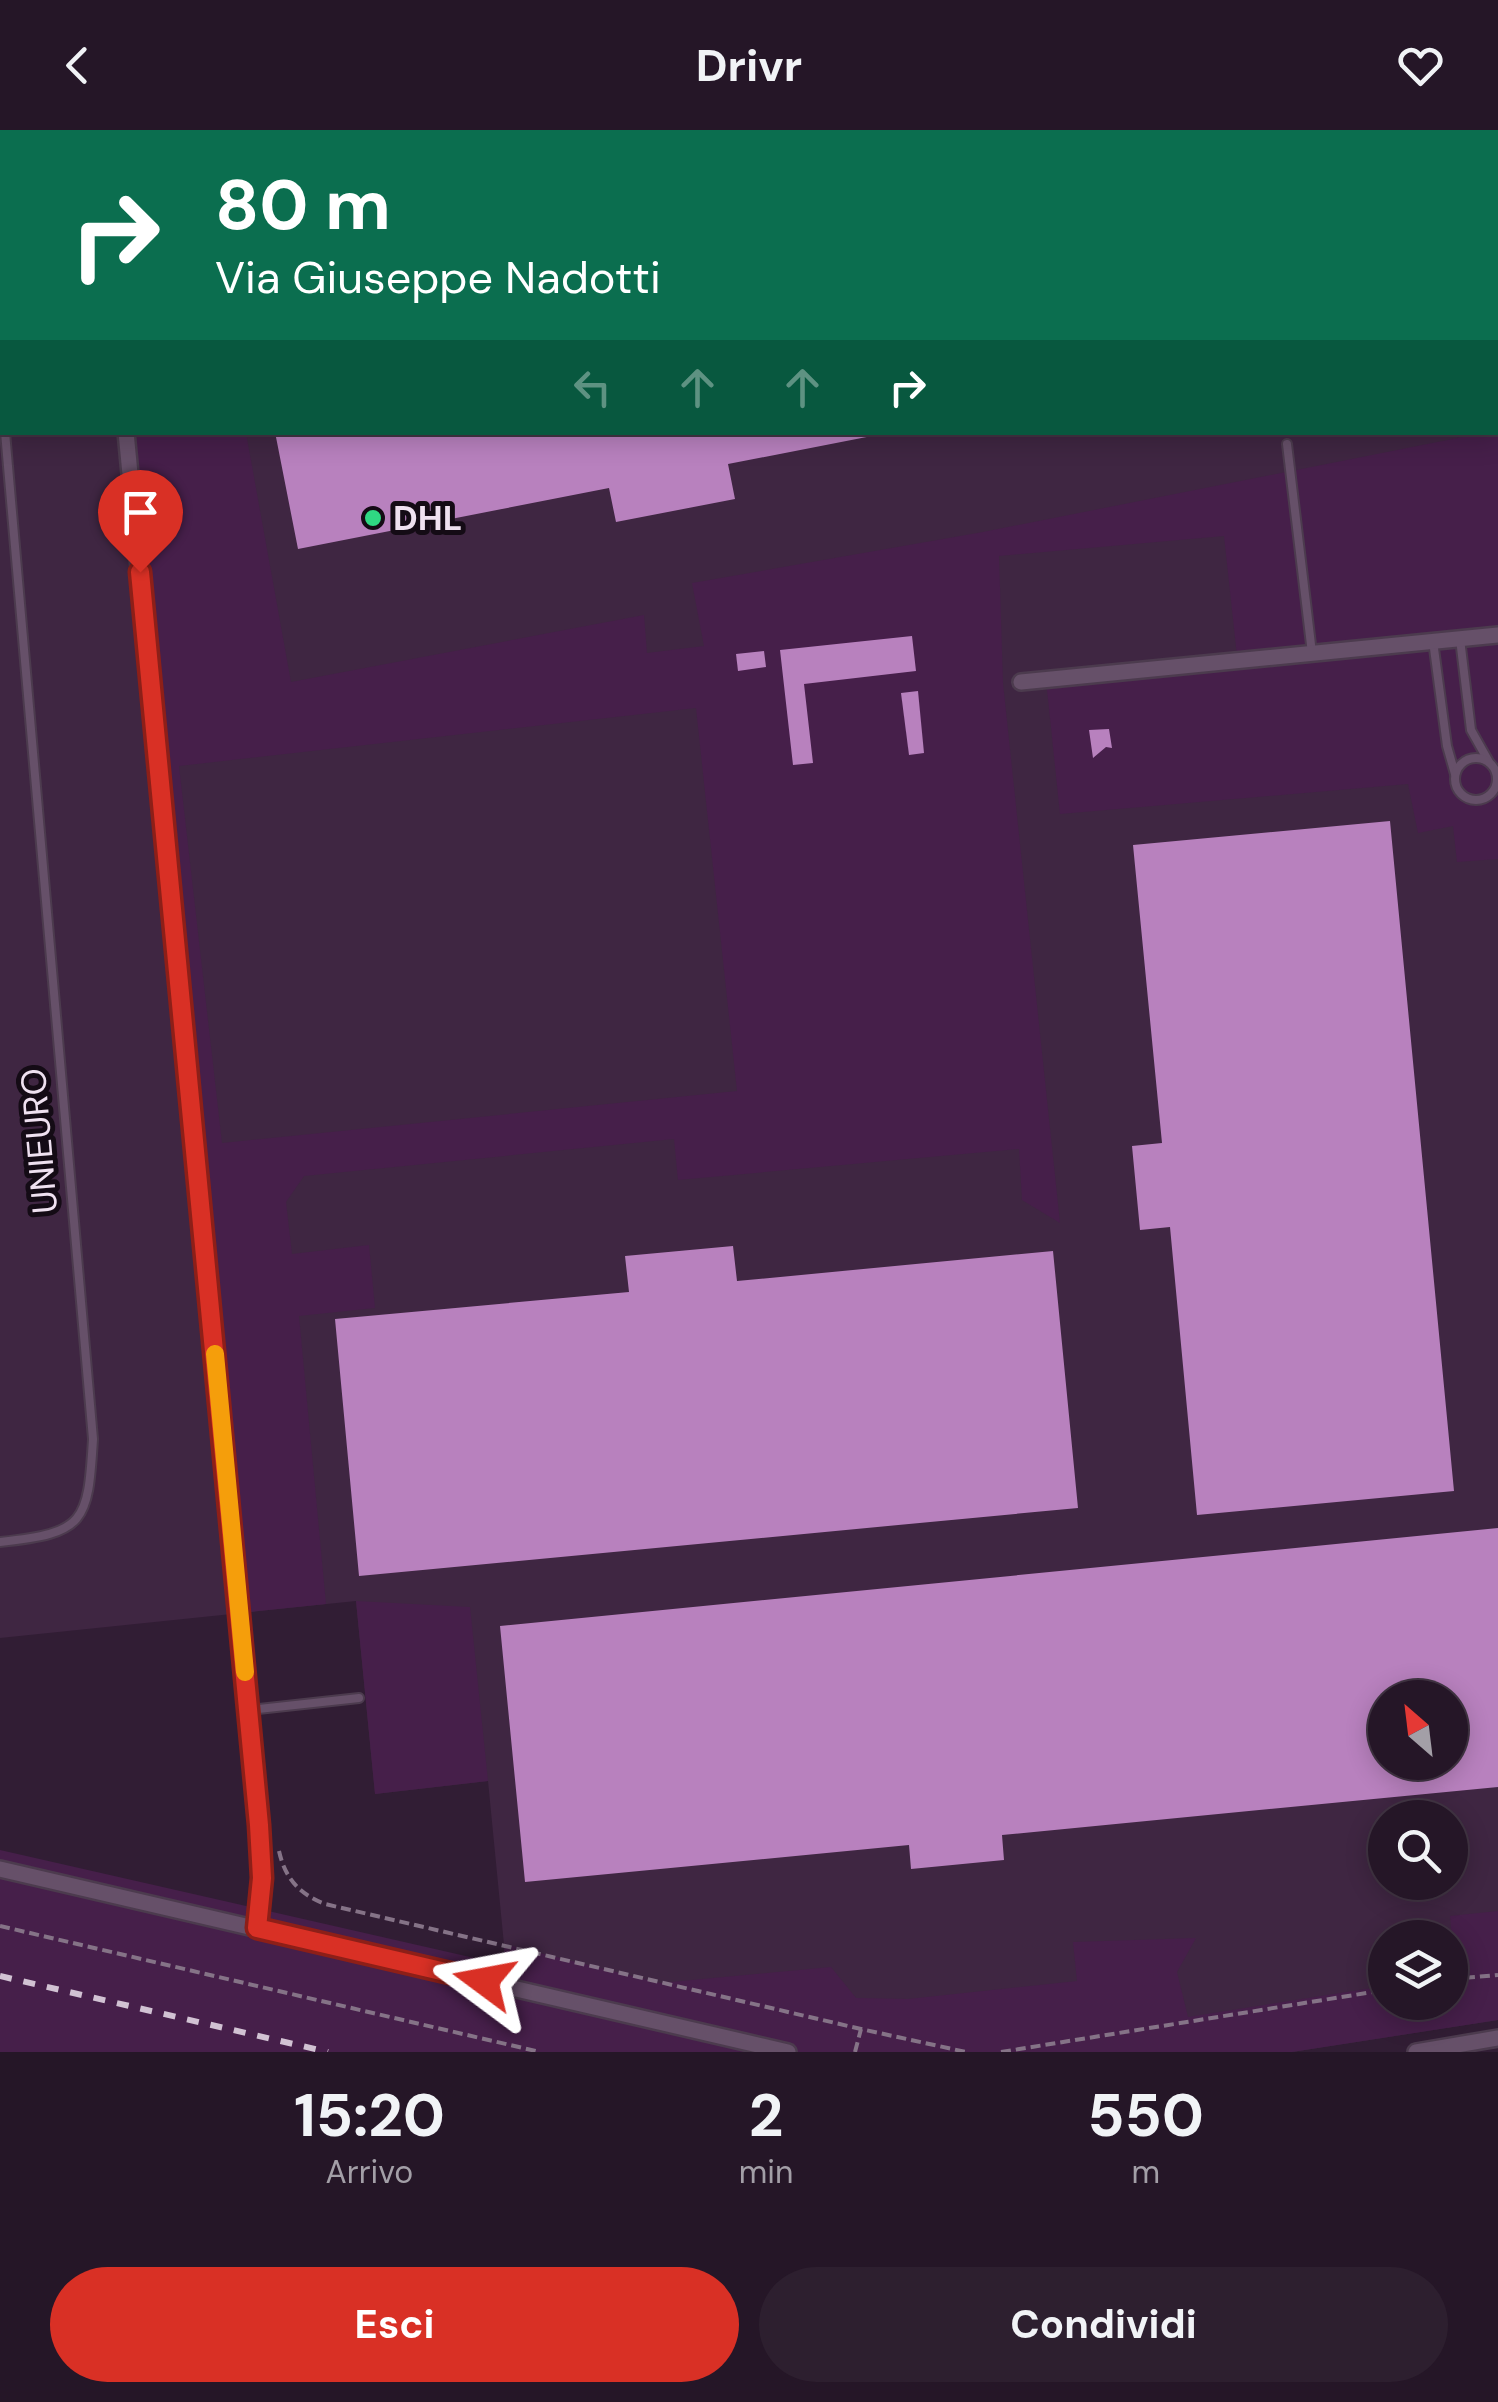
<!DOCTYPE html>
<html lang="it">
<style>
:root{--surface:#251627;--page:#2d1f2f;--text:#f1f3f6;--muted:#a39fa7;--line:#423544;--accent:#d93025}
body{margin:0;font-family:"DM Sans",sans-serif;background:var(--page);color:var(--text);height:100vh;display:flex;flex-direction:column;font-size:38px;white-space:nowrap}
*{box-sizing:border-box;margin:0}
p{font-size:32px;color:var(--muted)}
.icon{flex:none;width:55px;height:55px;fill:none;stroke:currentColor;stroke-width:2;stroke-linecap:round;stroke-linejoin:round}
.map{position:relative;height:1922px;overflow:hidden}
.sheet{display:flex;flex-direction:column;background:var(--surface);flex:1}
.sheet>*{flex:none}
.guide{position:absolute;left:0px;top:0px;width:1500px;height:305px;box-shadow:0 5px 25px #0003,0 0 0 2px var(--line);background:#0b6e4f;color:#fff;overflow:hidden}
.needle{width:65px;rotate:332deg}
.fabs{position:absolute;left:1368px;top:1550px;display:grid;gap:20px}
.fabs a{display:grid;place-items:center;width:100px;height:100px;border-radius:50%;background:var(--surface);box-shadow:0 5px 25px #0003,0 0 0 2px var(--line);font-size:50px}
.pin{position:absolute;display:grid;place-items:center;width:85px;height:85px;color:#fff;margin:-102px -42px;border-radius:50% 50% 50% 0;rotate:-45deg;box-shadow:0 0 10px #0007}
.pin .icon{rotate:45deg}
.me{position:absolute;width:110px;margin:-55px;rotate:283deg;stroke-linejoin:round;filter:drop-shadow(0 0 8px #0008)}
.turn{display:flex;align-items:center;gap:35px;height:210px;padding:0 50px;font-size:45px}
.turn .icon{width:130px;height:130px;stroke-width:2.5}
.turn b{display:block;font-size:70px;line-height:85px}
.lanes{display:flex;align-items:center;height:95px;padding:0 50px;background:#0003;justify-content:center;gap:50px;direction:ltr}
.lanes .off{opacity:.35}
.eta{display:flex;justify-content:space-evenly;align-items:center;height:170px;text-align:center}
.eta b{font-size:60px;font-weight:700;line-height:70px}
.button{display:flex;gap:20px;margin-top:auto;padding:20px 50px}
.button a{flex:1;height:115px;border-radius:60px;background:var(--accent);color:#fff;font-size:40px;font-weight:700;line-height:115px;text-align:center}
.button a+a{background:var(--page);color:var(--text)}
header{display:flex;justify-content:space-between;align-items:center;height:130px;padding:0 50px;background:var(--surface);font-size:45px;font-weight:700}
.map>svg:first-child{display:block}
</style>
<header><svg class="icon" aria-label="back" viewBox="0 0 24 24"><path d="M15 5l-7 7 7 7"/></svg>Drivr<svg class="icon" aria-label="heart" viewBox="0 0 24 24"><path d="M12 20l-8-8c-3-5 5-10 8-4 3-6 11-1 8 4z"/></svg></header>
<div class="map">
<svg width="1498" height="1922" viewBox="0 0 1498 1922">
<rect width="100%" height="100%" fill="#311d34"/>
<path fill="#3f2642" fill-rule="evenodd" d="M0,0H1498V1890L1292,1922H886L506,1835L488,1651L375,1664L356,1471L0,1508ZM2,2H1498V302H2ZM1385,1568H1450V1632H1385ZM1385,1688H1450V1752H1385ZM1385,1808H1450V1872H1385Z"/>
<g fill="#461f4a" fill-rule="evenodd">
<path d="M1498,300V729L1457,732L1453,696L1418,703L1408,654L1060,684L1046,550L1237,526L1224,406L999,426L1003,553L1060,1093L1022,1070L1019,1019L678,1050L674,1009L304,1046L286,1072L292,1124L369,1115L375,1178L299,1186L326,1474L239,1483L123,303H246L291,552L644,485L647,523L704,516L692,453L983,402ZM696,578L737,961L222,1013L179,636Z"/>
<path d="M356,1471L470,1477L488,1651L375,1664Z"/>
<path d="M0,1720L505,1835L504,1814L660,1853L831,1837L856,1868L908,1869L1077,1851L1073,1812L1196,1808L1177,1842L1188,1887L1385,1856V1872H1450V1845L1455,1843L1450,1786L1498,1781V1890L1292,1922H0Z"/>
</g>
<g fill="#b881be" fill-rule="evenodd">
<path d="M275,302H882V304L728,334L735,369L616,392L609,358L298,419Z"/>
<path d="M912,506L916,541L804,554L813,633L793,635L780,520Z"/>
<path d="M764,521L766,537L738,541L736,524Z"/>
<path d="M918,561L924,623L909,625L901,563Z"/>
<path d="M1109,599L1112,618L1106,617L1093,628L1089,600Z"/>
<path d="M1390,691L1454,1361L1197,1385L1170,1097L1140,1100L1132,1016L1162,1013L1133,715Z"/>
<path d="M733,1116L737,1151L1053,1121L1078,1378L359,1446L335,1189L629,1162L625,1126Z"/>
<path d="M1498,1398V1657L1002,1705L1004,1730L911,1739L909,1715L525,1752L500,1496ZM1385,1568H1450V1632H1385Z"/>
</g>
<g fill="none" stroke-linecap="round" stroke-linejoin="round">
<defs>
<g id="service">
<path d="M1002,0V2"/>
<path d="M0,240L2,269"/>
<path d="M1287,314L1312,523"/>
<path d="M1460,509L1471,600L1489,632"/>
<path d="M1433,511L1447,616L1455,644"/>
<circle cx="1476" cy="649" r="21"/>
<path d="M0,1412C85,1403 88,1393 93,1309L5,302"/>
<path d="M249,1580L359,1568"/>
</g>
<g id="minor">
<path d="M95,0V2"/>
<path d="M126,302L259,1695L262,1747L257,1798"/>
<path d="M1021,552L1498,505"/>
<path d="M0,1739L788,1922"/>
<path d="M1416,1922L1498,1908"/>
</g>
</defs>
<use href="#service" stroke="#4c3b4e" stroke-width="12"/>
<use href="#minor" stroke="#4c3b4e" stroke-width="20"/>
<g stroke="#857387" stroke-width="4" stroke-dasharray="10 5" stroke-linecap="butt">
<path d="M279,1721C285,1748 299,1764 325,1774L861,1899"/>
<path d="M0,1796L540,1922"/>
<path d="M1450,1849L1498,1845"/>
<path d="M855,1922L861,1899L966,1922"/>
<path d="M1001,1922L1385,1860"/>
</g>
<use href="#service" stroke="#665069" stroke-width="8"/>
<use href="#minor" stroke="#665069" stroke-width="15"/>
<path stroke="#d1c2d3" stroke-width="6" stroke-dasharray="12 12" stroke-linecap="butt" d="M0,1846L328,1922"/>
</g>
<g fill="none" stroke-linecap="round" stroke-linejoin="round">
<defs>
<path id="route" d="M140,442L259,1695L262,1748L257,1798L484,1851"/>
</defs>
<use href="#route" stroke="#8d1f18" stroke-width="25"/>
<use href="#route" stroke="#d93025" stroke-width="18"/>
<path stroke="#f59e0b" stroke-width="18" d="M215,1224L245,1542"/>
</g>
<circle fill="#2fd883" stroke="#140b15" stroke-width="4" cx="373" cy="388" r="10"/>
<g text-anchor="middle" stroke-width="10" stroke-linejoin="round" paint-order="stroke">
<g font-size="35" font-weight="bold" fill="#efe1f0" stroke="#140b15" text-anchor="start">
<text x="393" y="400">DHL</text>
</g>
<g font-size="35" fill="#efe1f0" stroke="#140b15">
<text transform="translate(39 1011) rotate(-95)" y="12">UNIEURO</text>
</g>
</g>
</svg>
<div class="fabs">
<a><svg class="needle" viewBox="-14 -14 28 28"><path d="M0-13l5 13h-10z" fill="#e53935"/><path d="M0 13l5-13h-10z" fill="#a39fa7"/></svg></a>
<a><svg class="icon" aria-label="search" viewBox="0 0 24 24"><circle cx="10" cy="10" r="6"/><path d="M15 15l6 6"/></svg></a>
<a><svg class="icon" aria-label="layers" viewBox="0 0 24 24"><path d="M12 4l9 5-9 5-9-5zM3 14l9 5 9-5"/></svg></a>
</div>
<div class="pin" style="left:140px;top:442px;background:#d93025"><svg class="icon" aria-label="arrive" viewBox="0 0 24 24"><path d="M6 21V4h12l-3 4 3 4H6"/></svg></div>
<svg class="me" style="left:484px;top:1851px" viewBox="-20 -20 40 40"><path d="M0-17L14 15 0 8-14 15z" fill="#d93025" stroke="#fff" stroke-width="4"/></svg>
<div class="guide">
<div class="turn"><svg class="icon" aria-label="right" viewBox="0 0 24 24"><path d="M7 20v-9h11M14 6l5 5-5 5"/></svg><div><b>80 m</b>Via Giuseppe Nadotti</div></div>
<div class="lanes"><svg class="icon off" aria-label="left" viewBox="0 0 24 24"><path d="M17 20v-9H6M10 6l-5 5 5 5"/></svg><svg class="icon off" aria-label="ahead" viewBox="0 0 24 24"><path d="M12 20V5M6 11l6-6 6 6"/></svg><svg class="icon off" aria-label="ahead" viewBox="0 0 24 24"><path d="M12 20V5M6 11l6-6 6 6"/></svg><svg class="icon" aria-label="right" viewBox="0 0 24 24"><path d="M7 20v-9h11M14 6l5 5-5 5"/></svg></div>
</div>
</div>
<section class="sheet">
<div class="eta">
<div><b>15:20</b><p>Arrivo</p></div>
<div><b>2</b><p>min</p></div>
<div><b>550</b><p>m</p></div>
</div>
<div class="button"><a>Esci</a><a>Condividi</a></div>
</section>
